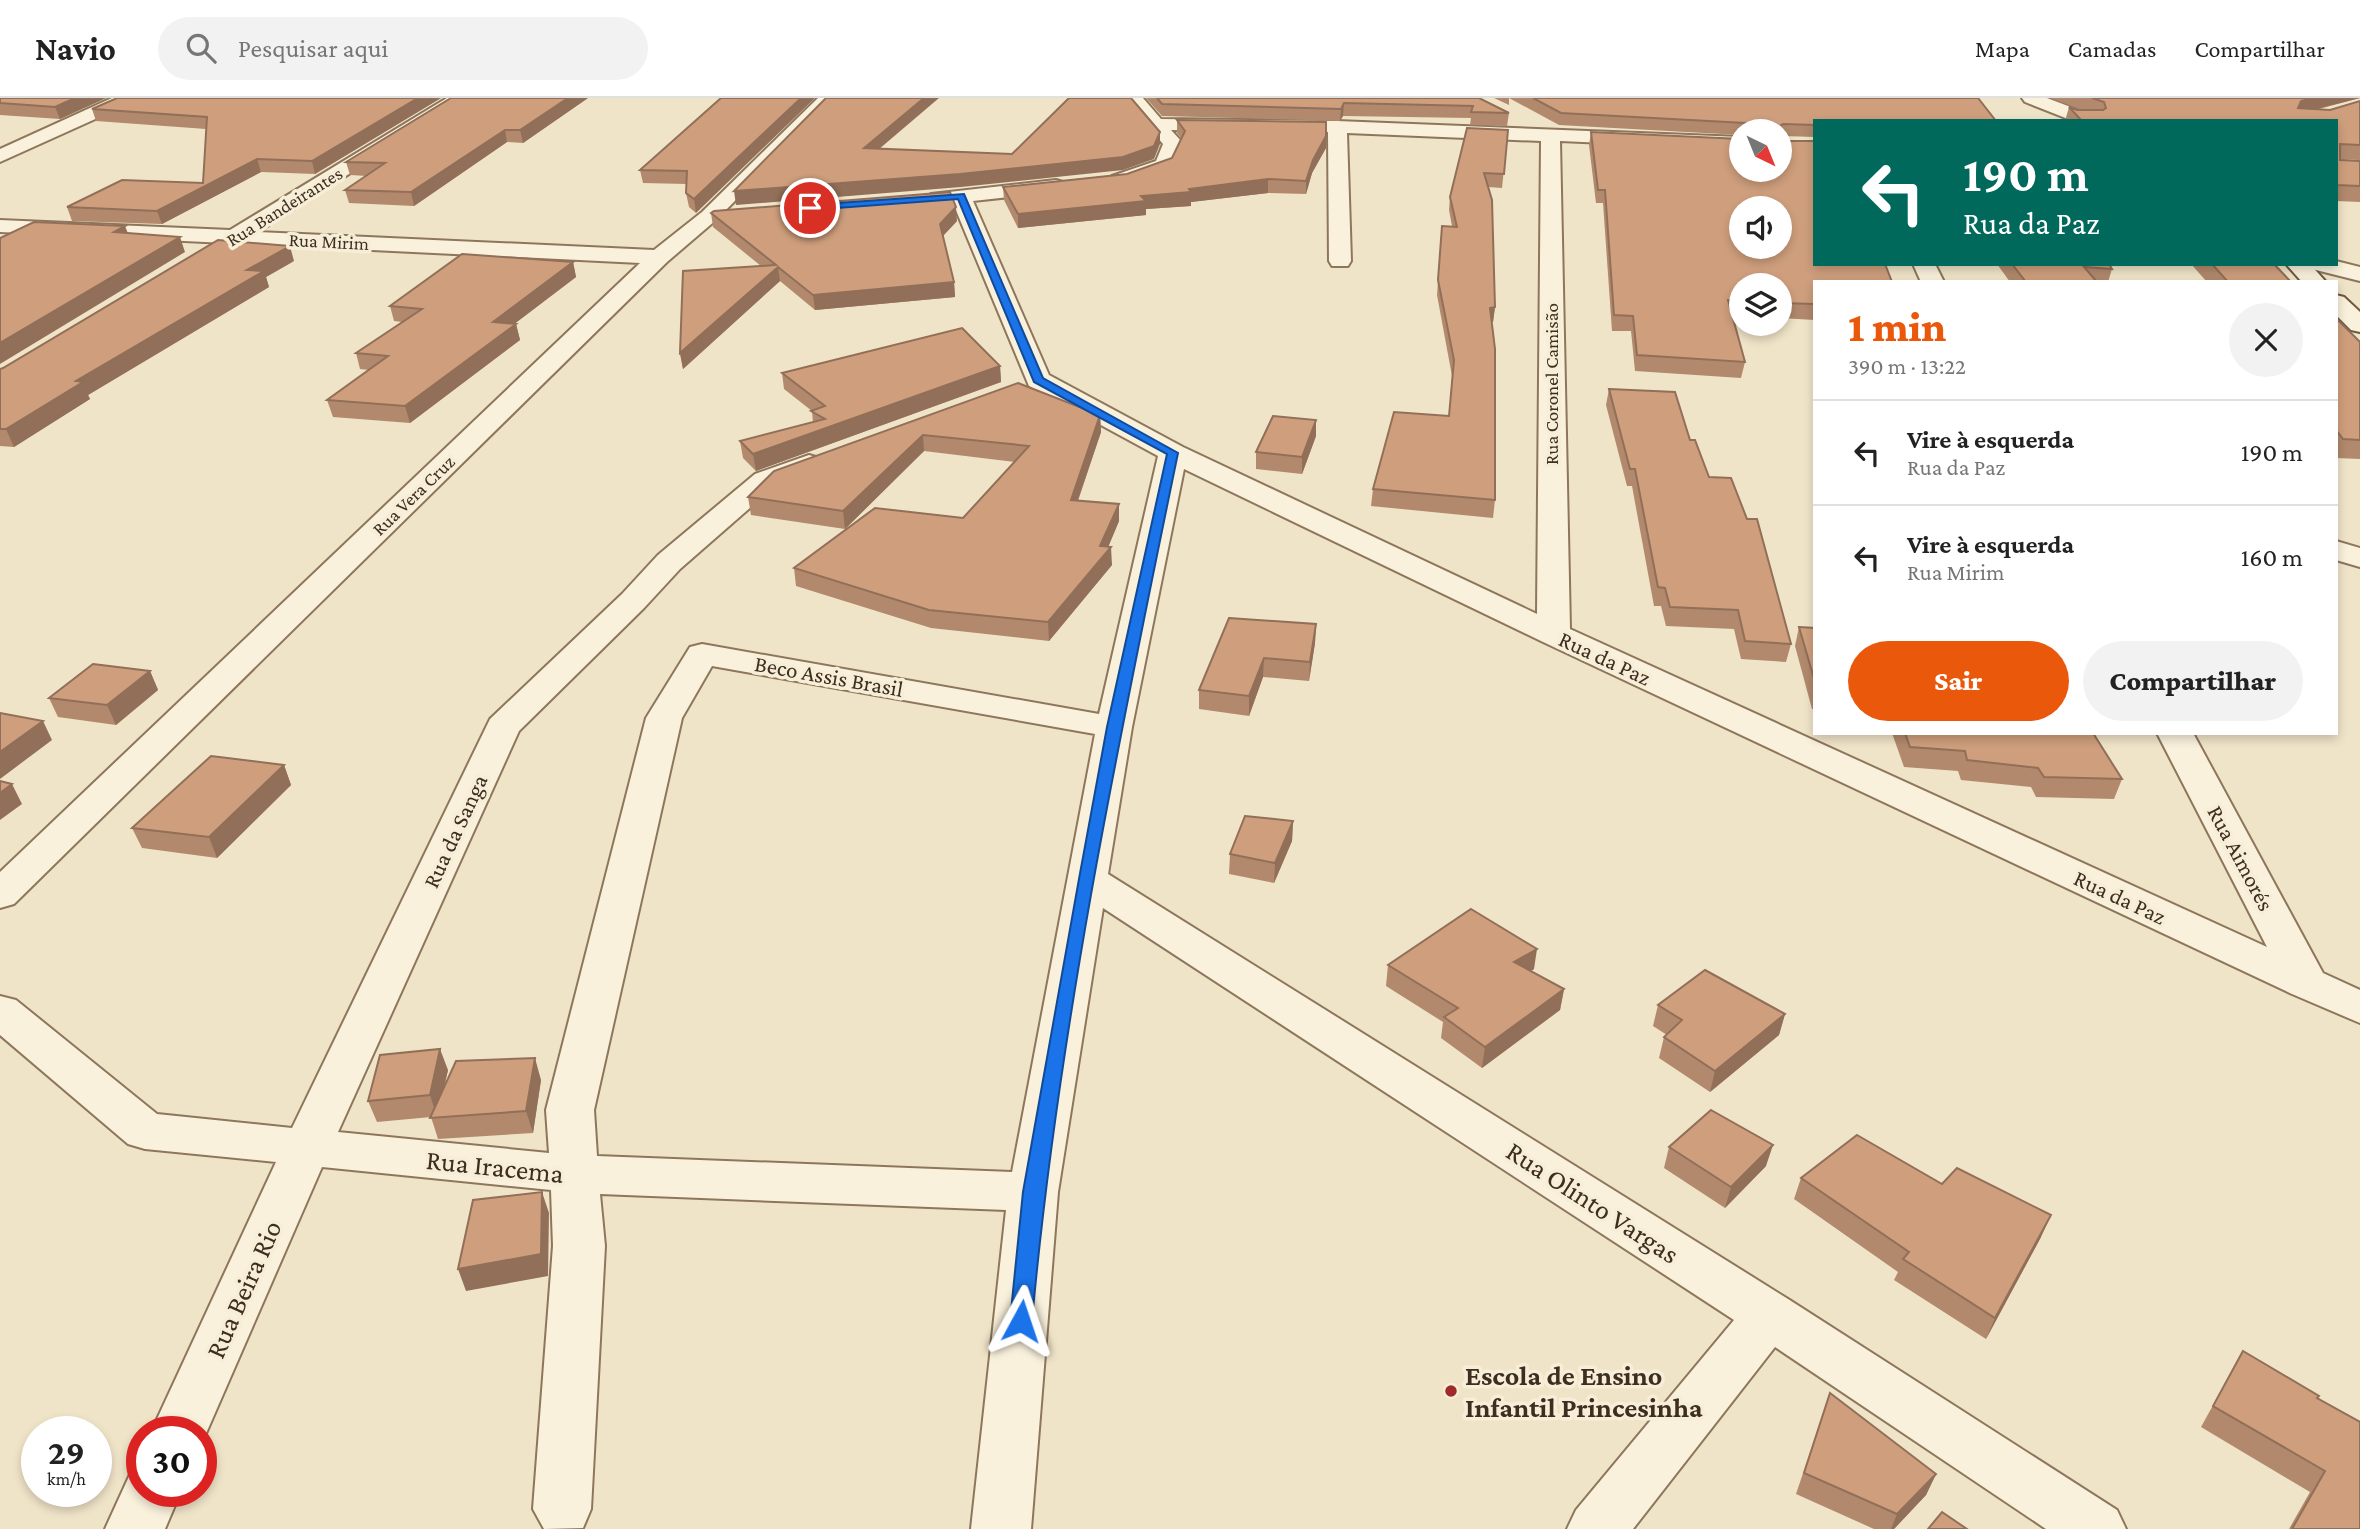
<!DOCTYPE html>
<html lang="pt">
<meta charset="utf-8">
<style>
:root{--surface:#fff;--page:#f2f2f2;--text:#222;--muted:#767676;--line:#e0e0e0;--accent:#ea580c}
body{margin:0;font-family:"Crimson Pro",serif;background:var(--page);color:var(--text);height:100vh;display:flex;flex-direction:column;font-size:26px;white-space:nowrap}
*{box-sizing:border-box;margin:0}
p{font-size:23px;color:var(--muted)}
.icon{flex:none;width:38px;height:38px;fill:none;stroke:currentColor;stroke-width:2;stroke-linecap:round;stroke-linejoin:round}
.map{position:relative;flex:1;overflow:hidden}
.details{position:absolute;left:1813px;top:182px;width:525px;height:455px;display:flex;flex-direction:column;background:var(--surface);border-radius:0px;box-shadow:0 4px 10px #0003}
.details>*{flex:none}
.top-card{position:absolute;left:1813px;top:21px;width:525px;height:147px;border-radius:0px;box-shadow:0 4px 10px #0003;background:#00695c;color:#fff;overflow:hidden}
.needle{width:46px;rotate:137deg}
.tools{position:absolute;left:1729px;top:21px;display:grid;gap:14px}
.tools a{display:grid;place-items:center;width:63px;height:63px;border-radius:50%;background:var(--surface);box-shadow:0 4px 10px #0003;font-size:35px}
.speed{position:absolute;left:21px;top:1318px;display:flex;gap:14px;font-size:35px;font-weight:700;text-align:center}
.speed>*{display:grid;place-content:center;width:91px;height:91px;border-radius:50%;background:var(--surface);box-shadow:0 4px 10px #0003;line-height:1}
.speed small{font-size:18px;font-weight:400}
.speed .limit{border:10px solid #d22;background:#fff;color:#111}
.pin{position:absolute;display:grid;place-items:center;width:60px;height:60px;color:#fff;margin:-30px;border:4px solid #fff;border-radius:50%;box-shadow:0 2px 7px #0007}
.me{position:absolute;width:77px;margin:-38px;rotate:5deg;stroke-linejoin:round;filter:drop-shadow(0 0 5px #0008)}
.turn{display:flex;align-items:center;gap:24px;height:147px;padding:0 35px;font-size:32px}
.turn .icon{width:91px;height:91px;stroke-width:2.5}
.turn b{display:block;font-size:49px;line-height:60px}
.round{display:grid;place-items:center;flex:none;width:74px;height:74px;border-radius:37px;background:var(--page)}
.overview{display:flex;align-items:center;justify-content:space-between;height:119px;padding:0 35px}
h1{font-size:42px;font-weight:800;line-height:52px;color:var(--accent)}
.action{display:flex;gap:14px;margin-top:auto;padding:14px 35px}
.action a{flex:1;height:80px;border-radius:42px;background:var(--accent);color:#fff;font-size:28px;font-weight:800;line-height:80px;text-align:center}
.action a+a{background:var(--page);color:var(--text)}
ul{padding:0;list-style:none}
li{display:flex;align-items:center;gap:21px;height:105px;padding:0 35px;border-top:2px solid var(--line)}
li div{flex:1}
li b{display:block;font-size:26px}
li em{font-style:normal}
header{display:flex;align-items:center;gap:42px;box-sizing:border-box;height:98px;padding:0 35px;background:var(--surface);border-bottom:2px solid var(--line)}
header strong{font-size:33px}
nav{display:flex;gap:38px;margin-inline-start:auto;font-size:24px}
.search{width:490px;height:63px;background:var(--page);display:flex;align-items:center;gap:18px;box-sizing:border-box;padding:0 24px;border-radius:38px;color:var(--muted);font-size:26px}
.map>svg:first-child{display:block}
</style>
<header>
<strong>Navio</strong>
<div class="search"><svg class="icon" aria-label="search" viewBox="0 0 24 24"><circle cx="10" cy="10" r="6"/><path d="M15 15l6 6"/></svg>Pesquisar aqui</div>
<nav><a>Mapa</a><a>Camadas</a><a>Compartilhar</a></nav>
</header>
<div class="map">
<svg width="2360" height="1431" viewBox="0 0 2360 1431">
<rect width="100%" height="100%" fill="#f0e4c8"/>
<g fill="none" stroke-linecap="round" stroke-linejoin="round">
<defs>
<g id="street">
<path d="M112,0H136L133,4L0,64V51Z"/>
<path d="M447,0H468L258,134L654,152L702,114L818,0H837L716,122L667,164L14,806L0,810V774L640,165L0,134V122L230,132Z"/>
<path d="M1124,0H1143L1161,21L1337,23L1741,39V51L1560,43L1570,531L2267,849L2157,635H2193L2323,875L2360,892V925L2292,896L1541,543L1184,371L1132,629L1108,776L1788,1201L2117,1412L2126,1431H2046L1775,1249L1633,1431H1567L1576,1412L1734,1222L1103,810L1058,1094L1031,1431H971L1006,1112L600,1096L605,1148L591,1411L583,1430L544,1431L533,1411L553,1148L551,1092L322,1069L201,1347V1334H151L276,1064L145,1051L128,1046L0,937V898L16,902L157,1016L292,1030L490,621L622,496L658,457L755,376L809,357L819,360L823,366L819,372L775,388L680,471L644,510L519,633L338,1034L549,1055L546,1012L646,620L690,549L702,546L1099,616L1158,358L1029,288L953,105L931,104L928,100L931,96L1056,82L1063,84L1066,88L1063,92L1056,94L973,103L1049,277L1183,349L1537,516L1541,43L1347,35L1351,163L1348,168H1332L1329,163L1328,34L1171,32L1183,45L1171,71L1119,88L1112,86L1109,82L1112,78L1156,63L1163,46ZM712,568L1095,636L1012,1074L597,1058L594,1012L682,620Z"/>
<path d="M2022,0H2047L2097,19L2099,23H2073L2025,4Z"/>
<path d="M2336,163L2360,169V183L2312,171L2309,166H2336Z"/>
<path d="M1913,166H1935L1944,184H1921Z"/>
<path d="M2336,443L2360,450V469L2336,462Z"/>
<path d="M142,1370V1393H181L165,1431H105L131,1374Z"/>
</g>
<g id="secondary">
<path d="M2286,166H2310L2326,184H2302Z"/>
<path d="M2336,197L2344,199L2360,214V234L2351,232L2336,217Z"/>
</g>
</defs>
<use href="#street" stroke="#8d765c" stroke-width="4"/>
<use href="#secondary" stroke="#6f573f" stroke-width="4"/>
<use href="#street" fill="#faf1dc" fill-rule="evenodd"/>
<use href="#secondary" fill="#faf1dc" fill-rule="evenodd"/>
</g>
<g fill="#b2896c">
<path d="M0,0H106L60,21L0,17Z"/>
<path d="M117,0H441L315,76L261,74L162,126L72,123L67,109L203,85L206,31L96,23L92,11Z"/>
<path d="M588,0L523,45L507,44L414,108L349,105L345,92L367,78L350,77L346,64Z"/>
<path d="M721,0L696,115L689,109L686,95L687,86L643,85L640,72Z"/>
<path d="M1146,0H1479L1509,15L1507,28L1470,27L1471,20L1343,18L1340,23L1162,18Z"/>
<path d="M1494,0H1978L1815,23V39L1782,38L1815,184V222L1780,220V187H1741V218L1732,217L1745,264L1741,280L1635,273L1631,233H1612L1603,105H1596L1589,47L1591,34L1741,41L1780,33H1741V37L1559,27L1509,0V7Z"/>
<path d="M2050,0H2360L2319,11L2330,12L2360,3V62L2340,61L2360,63V104L2336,103V23H2065L2069,9L2077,12H2082Z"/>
<path d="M1177,22L1326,50L1312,75L1306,96L1268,95L1191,104V108L1146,111V117L1018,130L1004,102L1003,89L1127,76L1172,60L1182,41L1177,35Z"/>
<path d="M1508,32L1502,90L1488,89L1495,209L1493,224H1492L1495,402L1493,420L1371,408L1373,391L1449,318L1452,278L1437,197L1442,128H1452L1449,112L1450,99Z"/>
<path d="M711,115L957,123L943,138L954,184L955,199L815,212L780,183L683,271L680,255L761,168L713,129Z"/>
<path d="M294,163L266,179L269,189L88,297L90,301L14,349L0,348V271Z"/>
<path d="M573,164L576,179L514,226H516L520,242L410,325L333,319L327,302L369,272L360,271L356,255L402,224L394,223L390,208Z"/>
<path d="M1997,166H2109L2112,171L2108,184H2010Z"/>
<path d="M2191,166H2274L2291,184H2207Z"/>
<path d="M2336,220L2360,244V361L2336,360Z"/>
<path d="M1000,268L1001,284L756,373L743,360L740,343L813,325L812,313L784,291L782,275Z"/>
<path d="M1018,285L1100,317L1101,334L1078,403L1119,406V423L1108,449L1112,467L1049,543L931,530L796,488L794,470L963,420L1015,364L924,353L845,431L751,417L748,399Z"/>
<path d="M1609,291L1690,342L1791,546L1786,564L1741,561L1734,531L1666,528L1661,508H1654L1632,388H1627L1606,307Z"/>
<path d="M1316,338L1302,376L1256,371V354Z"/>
<path d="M1316,526L1315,545L1309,583L1263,579L1249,618L1199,611V592Z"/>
<path d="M1799,529L1815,530V611H1812L1795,548Z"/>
<path d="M150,573L158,592L116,627L58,619L49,600Z"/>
<path d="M1892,635H2093L2122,681L2114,701L2036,699L2031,689L1961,682L1958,673L1904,669Z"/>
<path d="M284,667L291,687L217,760L142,750L132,730Z"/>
<path d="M1293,723L1292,743L1274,785L1229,776L1230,756Z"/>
<path d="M1388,867L1534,871L1531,873L1564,891L1560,912L1482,970L1441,940L1443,924L1386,888Z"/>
<path d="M1658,907L1785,916L1779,937L1710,994L1659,960L1664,939L1667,937L1653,928Z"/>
<path d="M448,972L444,990L541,982L533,1035L438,1041L431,1019L377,1024L368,1003Z"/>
<path d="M1669,1049L1766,1068L1725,1110L1664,1070Z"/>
<path d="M1801,1080L1942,1086L2041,1139L1986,1241L1894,1182L1898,1174L1794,1101Z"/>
<path d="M2243,1253L2317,1300L2360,1431H2289L2310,1394L2201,1329Z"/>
<path d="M1830,1295L1936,1376L1926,1397L1894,1431H1874L1796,1396Z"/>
</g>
<g fill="#916f58">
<path d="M75,0H106L60,21L55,9Z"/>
<path d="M418,0H441L315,76L312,63Z"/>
<path d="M568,0H588L523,45L520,32Z"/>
<path d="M801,0H815L696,115L694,101Z"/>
<path d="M924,0H939L865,63L864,50Z"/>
<path d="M2312,0H2360L2296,16L2298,10L2301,3Z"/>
<path d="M1344,5L1343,18L1340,23L1341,11Z"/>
<path d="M505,32L507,44L414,108L411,94Z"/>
<path d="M1160,34V46L1154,61L1123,72L961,89L736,107L734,93L960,76Z"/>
<path d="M1326,38V50L1312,75L1306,96V83L1313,62Z"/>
<path d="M257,61L261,74L162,126L157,113Z"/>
<path d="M1268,81V95L1191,104V108L1146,111V117L1018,130V116L1189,91Z"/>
<path d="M956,109L957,123L941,140L940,126Z"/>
<path d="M125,128L131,143L114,134Z"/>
<path d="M180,139L185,154L0,266V245Z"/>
<path d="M290,148L294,163L266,179L269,189L88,297L90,301L14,349L6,331L76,283L247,172Z"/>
<path d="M573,164L576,179L496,240L493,224Z"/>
<path d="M778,169L780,183L683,271L680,255Z"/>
<path d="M954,184L955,199L815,212L813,197Z"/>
<path d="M1495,209L1493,224L1488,225L1490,210Z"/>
<path d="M516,226L520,242L410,325L405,308Z"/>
<path d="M1000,268L1001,284L756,373L753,356Z"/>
<path d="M1100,317L1101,334L1072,419L1071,402Z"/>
<path d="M1316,322V338L1302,376V359Z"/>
<path d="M923,337L924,353L845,431L843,413Z"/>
<path d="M1119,406V423L1104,459L1111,449L1112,467L1049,543L1048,524L1100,448Z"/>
<path d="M1316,526L1315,545L1309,583L1310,564Z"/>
<path d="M1264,560L1263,579L1249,618V598Z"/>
<path d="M150,573L158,592L116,627L107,607Z"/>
<path d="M43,623L52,642L0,681V654Z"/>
<path d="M284,667L291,687L217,760L209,739Z"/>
<path d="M12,686L22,706L0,722V695Z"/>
<path d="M1293,723L1292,743L1274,785L1275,765Z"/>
<path d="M1537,851L1534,871L1511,885L1514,864Z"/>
<path d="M1564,891L1560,912L1482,970L1485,949Z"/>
<path d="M1785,916L1779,937L1710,994L1715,973Z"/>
<path d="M440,951L448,972L437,1019L430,997Z"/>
<path d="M535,960L541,982L533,1035L526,1013Z"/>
<path d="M1773,1047L1766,1068L1725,1110L1731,1089Z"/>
<path d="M542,1094L549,1115L548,1178L466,1193L458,1171Z"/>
<path d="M2051,1117L2041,1139L1986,1241L1995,1220Z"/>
<path d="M1936,1376L1926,1397L1894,1431H1891L1897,1416Z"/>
</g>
<g fill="#cf9f7d" stroke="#916f58" stroke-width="2" fill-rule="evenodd">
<path d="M0,0H75L55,9L0,5Z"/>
<path d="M117,0H418L312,63L257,61L157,113L67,109L122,82L203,85L207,19L92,11Z"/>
<path d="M451,0H568L520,32H505L411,94L345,92L385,65L346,64Z"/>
<path d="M721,0H801L694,101L686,95L687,73L640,72Z"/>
<path d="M826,0H924L864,50L1012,56L1069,0H1131L1160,34L1154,48L1123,59L960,76L734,93Z"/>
<path d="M1157,0H1479L1509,15L1471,14L1473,8L1344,5L1341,11L1162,6Z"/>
<path d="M1533,0H1978L1996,23H1815V27L1783,26L1780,28L1782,43H1815V166H1885L1892,184H1815V206L1780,205V187H1741V202H1728L1745,264L1637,257L1633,218L1614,217L1605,92H1598L1591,34L1741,41V72H1780V33H1746L1745,25L1561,15ZM1741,110H1780V149H1741Z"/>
<path d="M2092,0H2312L2301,3L2298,10L2330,12L2360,3V47L2340,46V62L2360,63V88L2336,87V23H2082L2069,9L2077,12H2103L2106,10L2104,4Z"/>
<path d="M1177,22L1326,24V38L1313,62L1306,83L1268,81L1189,91L1191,94L1141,98L1146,103L1018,116L1003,89L1127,76L1172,60L1185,33Z"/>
<path d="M1467,30L1508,32L1504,76L1484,75L1492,102L1495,209L1490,210L1495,251V402L1373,391L1394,314L1449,318L1454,262L1438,182L1442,128L1457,129L1450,99Z"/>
<path d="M950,94L956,109L940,126L954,184L813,197L778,169L680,255L683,173L776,167L711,115L714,113Z"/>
<path d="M34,124L125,128L114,134L180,139L0,245V140Z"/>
<path d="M218,142L290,148L247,172L264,173L76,283L83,284L6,331H0V271L3,270Z"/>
<path d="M462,156L573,164L493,224L516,226L405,308L327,302L388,258L356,255L422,211L390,208Z"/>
<path d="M2012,166H2109L2112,171L2084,169L2097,184H2026Z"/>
<path d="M2212,166H2274L2291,184H2228Z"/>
<path d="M2336,220L2360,244V342L2343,341L2336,332Z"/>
<path d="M962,230L1000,268L753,356L740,343L825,321L811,313L825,308L782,275Z"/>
<path d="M1018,285L1100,317L1071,402L1119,406L1100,448L1111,449L1048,524L929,512L794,470L875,410L963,420L1029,348L923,337L843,413L748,399L774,373Z"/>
<path d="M1609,291L1675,294L1690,342H1695L1709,379L1731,380L1747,421H1757L1791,546L1745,543L1738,512L1670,509L1665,490L1658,489L1635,371H1630Z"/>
<path d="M1273,318L1316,322L1302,359L1256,354Z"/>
<path d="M1229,520L1316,526L1310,564L1264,560L1249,598L1199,592Z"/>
<path d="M1799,529L1815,530V584Z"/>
<path d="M93,566L150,573L107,607L49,600Z"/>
<path d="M0,615L43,623L0,654Z"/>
<path d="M1905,635H2093L2122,681L2044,679L2038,670L1967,662L1965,653L1910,649Z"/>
<path d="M211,658L284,667L209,739L132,730Z"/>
<path d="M0,683L12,686L0,695Z"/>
<path d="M1245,718L1293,723L1275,765L1230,756Z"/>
<path d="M1471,811L1537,851L1514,864L1564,891L1485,949L1444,919L1458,910L1388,867Z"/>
<path d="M1705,872L1785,916L1715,973L1664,939L1682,922L1658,907Z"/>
<path d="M440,951L430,997L368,1003L380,957Z"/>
<path d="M535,960L526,1013L430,1020L456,963Z"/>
<path d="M1711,1012L1773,1047L1731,1089L1669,1049Z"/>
<path d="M1857,1037L1942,1086L1957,1070L2051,1117L1995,1220L1903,1161L1909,1154L1801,1080Z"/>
<path d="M542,1094L541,1156L458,1171L473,1102Z"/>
<path d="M2243,1253L2319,1298L2317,1300L2360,1324V1431H2292L2325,1373L2213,1308Z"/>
<path d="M1830,1295L1936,1376L1897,1416L1804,1375Z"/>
<path d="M1942,1414L1967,1431H1928Z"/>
</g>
<path fill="#1a73e8" stroke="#114b97" stroke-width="2" d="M964,96L1043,280L1178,355C1119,641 1058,933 1032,1223L1028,1230L1021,1233L1013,1230L1010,1223L1023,1094L1079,781L1107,629L1167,356L1034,284L958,101L810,112L806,110L810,107Z"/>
<circle fill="#9e2a2b" stroke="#f7eed8" stroke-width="2.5" cx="1451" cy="1293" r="7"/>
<g text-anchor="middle" stroke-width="7" stroke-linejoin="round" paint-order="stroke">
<g font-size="19" fill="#3d2e20" stroke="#f7eed8">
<text transform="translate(284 108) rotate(-32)" y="7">Rua Bandeirantes</text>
<text transform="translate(329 143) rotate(3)" y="7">Rua Mirim</text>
<text transform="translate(1551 286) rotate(-90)" y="7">Rua Coronel Camisão</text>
<text transform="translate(413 397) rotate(-44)" y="7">Rua Vera Cruz</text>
</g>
<g font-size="23" fill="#3d2e20" stroke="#f7eed8">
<text transform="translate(1605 560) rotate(25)" y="8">Rua da Paz</text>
<text transform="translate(829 578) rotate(10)" y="8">Beco Assis Brasil</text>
<text transform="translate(455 733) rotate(-65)" y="8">Rua da Sanga</text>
<text transform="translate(2241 760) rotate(62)" y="8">Rua Aimorés</text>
<text transform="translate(2120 799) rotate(25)" y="8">Rua da Paz</text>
</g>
<g font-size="28" fill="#3d2e20" stroke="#f7eed8">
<text transform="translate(495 1068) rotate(6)" y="10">Rua Iracema</text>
<text transform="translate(1593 1104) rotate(33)" y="10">Rua Olinto Vargas</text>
<text transform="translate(243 1191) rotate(-66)" y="10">Rua Beira Rio</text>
</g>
<g font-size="28" font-weight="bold" fill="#3d2e20" stroke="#f7eed8" text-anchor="start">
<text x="1465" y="1287">Escola de Ensino<tspan x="1465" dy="32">Infantil Princesinha</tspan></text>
</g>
</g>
</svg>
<div class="tools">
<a><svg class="needle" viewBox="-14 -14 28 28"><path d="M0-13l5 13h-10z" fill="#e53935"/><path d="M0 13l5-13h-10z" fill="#767676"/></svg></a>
<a><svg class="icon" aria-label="sound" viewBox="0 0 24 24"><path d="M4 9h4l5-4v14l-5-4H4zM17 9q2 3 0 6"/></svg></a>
<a><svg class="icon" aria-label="layers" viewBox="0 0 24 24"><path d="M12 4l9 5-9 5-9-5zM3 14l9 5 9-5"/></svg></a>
</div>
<div class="speed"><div>29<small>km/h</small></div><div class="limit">30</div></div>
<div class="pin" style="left:810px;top:110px;background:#d93025"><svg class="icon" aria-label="arrive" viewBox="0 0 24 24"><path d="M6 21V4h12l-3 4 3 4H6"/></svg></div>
<svg class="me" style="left:1021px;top:1223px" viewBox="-20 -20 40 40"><path d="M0-17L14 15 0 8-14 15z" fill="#1a73e8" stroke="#fff" stroke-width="4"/></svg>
<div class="top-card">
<div class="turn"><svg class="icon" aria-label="left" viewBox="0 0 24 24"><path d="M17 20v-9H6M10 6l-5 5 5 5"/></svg><div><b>190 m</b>Rua da Paz</div></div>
</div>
<section class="details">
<div class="overview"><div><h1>1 min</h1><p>390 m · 13:22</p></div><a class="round"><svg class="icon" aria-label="close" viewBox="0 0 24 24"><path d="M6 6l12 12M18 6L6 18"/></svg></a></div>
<ul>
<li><svg class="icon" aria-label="left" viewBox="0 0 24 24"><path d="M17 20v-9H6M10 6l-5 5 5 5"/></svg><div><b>Vire à esquerda</b><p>Rua da Paz</p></div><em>190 m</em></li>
<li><svg class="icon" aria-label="left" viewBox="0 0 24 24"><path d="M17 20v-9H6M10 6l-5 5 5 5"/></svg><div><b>Vire à esquerda</b><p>Rua Mirim</p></div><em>160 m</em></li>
</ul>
<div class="action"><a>Sair</a><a>Compartilhar</a></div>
</section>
</div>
